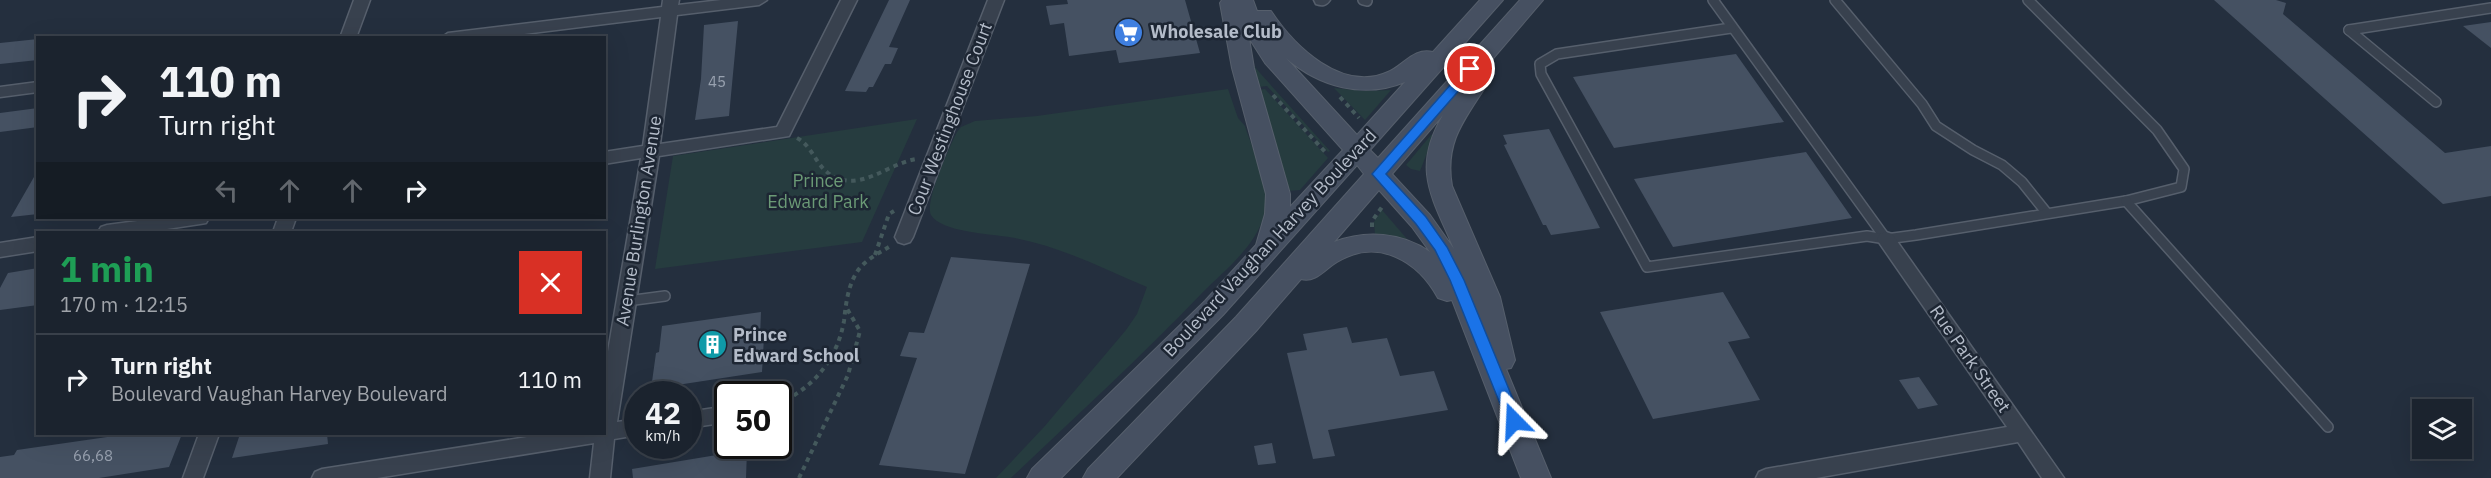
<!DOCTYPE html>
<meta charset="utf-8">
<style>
:root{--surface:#1b232e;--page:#242b36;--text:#f1f3f6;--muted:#a0a4aa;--line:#39404a}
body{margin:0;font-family:"IBM Plex Sans",sans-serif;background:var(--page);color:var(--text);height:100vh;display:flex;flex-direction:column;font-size:22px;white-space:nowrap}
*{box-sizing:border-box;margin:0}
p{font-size:20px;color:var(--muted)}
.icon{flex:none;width:33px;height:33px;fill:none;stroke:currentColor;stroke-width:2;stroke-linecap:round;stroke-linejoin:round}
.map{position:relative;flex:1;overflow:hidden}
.drawer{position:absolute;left:36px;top:231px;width:570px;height:204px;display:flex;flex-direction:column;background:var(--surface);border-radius:0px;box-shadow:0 6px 24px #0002,0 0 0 2px var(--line)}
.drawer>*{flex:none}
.banner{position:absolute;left:36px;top:36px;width:570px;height:183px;border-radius:0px;box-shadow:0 6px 24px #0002,0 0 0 2px var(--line);background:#1b232e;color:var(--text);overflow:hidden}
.controls{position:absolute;left:2412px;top:399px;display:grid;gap:12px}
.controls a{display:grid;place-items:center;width:60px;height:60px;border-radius:0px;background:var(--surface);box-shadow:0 6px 24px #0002,0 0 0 2px var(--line);font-size:30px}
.speed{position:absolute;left:624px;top:381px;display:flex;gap:12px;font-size:30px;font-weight:700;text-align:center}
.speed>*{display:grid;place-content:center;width:78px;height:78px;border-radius:50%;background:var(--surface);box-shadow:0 6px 24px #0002,0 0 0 2px var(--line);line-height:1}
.speed small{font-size:15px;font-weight:400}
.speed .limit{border:3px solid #111;border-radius:9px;background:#fff;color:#111}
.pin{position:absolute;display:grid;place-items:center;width:51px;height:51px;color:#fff;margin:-26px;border:3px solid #fff;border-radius:50%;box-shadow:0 2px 6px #0007}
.me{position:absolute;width:66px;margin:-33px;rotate:339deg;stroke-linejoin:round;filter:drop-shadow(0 0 4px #0008)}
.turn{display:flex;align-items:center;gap:21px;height:126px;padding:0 24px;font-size:27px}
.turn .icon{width:78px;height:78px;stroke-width:2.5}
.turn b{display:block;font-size:42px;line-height:51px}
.lanes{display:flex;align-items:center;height:57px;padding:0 24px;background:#0003;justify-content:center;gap:30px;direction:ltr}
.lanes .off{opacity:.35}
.round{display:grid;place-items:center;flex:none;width:63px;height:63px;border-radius:0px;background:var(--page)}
.head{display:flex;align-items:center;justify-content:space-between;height:102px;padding:0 24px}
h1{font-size:36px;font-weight:800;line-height:45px;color:#1e9e55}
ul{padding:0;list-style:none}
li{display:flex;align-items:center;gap:18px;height:90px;padding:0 24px;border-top:2px solid var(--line)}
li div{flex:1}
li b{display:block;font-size:22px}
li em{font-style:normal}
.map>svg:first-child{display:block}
</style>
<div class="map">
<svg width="2491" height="478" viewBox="0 0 2491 478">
<rect width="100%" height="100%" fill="#242f3e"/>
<g fill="#263c3f">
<path d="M1250,61L1260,73L1330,151L1328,152L1267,86L1258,87Z"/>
<path d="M1334,88L1365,91L1391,90L1365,120Z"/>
<path d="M1228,89L1238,118L1245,126C1253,152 1272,187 1264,215C1256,246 1224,271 1202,293C1141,357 1075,417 1011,478H996L1044,427L1126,330L1137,314L1147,287C1102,268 1058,245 1009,237C991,234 941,232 931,215C924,203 950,146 957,132L961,127L975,121L1037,116Z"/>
<path d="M1265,89L1328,158L1300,190L1288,191L1258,90Z"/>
<path d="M917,119L862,242L655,269L673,156Z"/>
<path d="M1431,135H1434L1420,171L1411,169L1406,165Z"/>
<path d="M1382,210L1407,239L1404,241L1375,235L1374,222Z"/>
</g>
<g fill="#455162">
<path d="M889,0H910L889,47L898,48L891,64H885L873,87H869L866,92L845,91Z"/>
<path d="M1067,0H1185L1200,53L1119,63L1116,50L1069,56L1064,23L1050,25L1046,6L1068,4Z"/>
<path d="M2214,0H2276L2286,3L2283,14L2445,153L2491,146V196L2443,204Z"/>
<path d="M738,21L729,116L695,120L701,79L704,25Z"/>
<path d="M2491,22V48L2463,26Z"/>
<path d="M38,39V60L0,64V43Z"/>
<path d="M1736,54L1784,122L1614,148L1573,77Z"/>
<path d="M38,108V127L0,132V113Z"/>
<path d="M1549,129L1600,228L1551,235L1546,225H1543L1504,145L1507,144L1503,135Z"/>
<path d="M1806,152L1852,218L1673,247L1634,179Z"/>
<path d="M38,170V214L11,217Z"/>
<path d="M951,257L1030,264L965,474L879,465L917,358L900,356L909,332L924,333Z"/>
<path d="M38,268V305L0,310V288L8,273Z"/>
<path d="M1723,292L1750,338L1728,342L1760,400L1653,419L1600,312Z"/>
<path d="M761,312L760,337H764L762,372L651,389L656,353L659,352L662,326Z"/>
<path d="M1347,327L1352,343L1387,338L1400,376L1434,371L1448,410L1328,430L1335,456L1313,459L1287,353L1307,350L1303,334Z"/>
<path d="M1919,377L1938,405L1918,409L1899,380Z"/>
<path d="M128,434H182L169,467L99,478H0V457L14,455L17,450Z"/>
<path d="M240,434H327L328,444L232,458Z"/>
<path d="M1272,443L1276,463L1258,465L1254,446Z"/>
<path d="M747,450L746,478H633L632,469Z"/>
</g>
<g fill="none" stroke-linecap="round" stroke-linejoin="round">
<defs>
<g id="lane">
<path d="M1363,0L1367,1"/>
<path d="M1713,0L1886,239"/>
<path d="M1835,0L1922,104L1936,126L1973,150L2002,165L2022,182L2046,212"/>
<path d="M1731,28L1557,54L1540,64L1541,74L1647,267L1867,236L1886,239L1916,235L2126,201L2181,187L2184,169L2157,130L2028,0"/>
<path d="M2349,30L2491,8"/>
<path d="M2349,30L2436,102"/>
<path d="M2126,201L2328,427"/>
<path d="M627,301L665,296"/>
</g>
<g id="street">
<path d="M354,0H370L356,38H340Z"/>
<path d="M663,0H679L678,5L721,0H767L759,5L677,15L660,144L777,127L841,0H857L789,136L659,156L617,422L638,419V435L614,439L610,478H590L594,443L377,478H312L315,472L322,469L546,434H604V375L641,158L604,164V152L643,146L661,17L492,38H441L448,33L662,7Z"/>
<path d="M988,0H1004L913,237L910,242L904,244L898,242L895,237Z"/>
<path d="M1314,0H1330C1326,6 1322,6 1316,4Z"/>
<path d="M38,82V92L0,97V87Z"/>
<path d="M160,218H209L206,223L200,224L147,232H98L101,227L107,225Z"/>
<path d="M278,218H296L291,232H273Z"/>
<path d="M1886,232L1892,234L2064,478H2042L2018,442L1816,478H1756L1759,472L1766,469L2007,427L1880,244L1877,239L1880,234Z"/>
<path d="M38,237V251L0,257V243Z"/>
<path d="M728,406V422L688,428V412Z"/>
<path d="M199,434H219L203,478H183Z"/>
</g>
<path id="secondary" d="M1222,0H1253L1257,11H1271C1294,46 1342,93 1388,72C1404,65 1414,47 1433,52L1480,0H1503L1370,150L1378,158L1520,0H1543L1478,76L1485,78L1488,83C1466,118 1444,141 1452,186L1500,297L1515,360L1511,368L1506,369L1551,478H1521L1452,300L1447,301L1438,298C1418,261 1378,237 1337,262C1325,269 1316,283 1301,279L1256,331L1117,478H1083L1088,469L1236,317L1364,174L1357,165L1223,315L1061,478H1027L1032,469L1205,301L1256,245L1265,214L1266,194L1232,68L1220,3ZM1249,38L1265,63L1343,150L1290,207V194L1254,68ZM1286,58C1319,87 1364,99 1405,82L1357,135ZM1443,115C1411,169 1432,197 1454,249L1430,215L1392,174ZM1379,190L1412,227L1430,252C1402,232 1365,230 1334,242Z"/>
</defs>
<use href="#lane" stroke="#565f6c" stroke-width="12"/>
<use href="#street" stroke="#565f6c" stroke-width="3"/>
<use href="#secondary" stroke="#565f6c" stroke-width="2"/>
<g stroke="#44595c" stroke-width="4" stroke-dasharray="4.5 4.5" stroke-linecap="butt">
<path d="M1273,95L1327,154"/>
<path d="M1340,97L1359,118"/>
<path d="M797,138C812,146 815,163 828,173C858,195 886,164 916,159"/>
<path d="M1372,227V221L1382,207"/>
<path d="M875,255L889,214L894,211"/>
<path d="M778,404C813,388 837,360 844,321C846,303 848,284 859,269C867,259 879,253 889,247"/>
<path d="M799,478L848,375L860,331L846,307"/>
</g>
<use href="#lane" stroke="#38414e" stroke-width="9"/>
<use href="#street" fill="#38414e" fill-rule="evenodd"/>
<use href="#secondary" fill="#465061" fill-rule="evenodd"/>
</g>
<path fill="#1a73e8" stroke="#114b97" stroke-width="1.5" d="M1470,65L1476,69L1475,72L1386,174L1426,217L1447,247L1464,280L1522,421L1520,425L1514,427L1509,425L1507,421L1450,280L1435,250L1416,224L1372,174L1466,67Z"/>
<defs>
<symbol id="supermarket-disc" viewBox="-11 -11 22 22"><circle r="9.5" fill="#3f7fe0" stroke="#1d2633"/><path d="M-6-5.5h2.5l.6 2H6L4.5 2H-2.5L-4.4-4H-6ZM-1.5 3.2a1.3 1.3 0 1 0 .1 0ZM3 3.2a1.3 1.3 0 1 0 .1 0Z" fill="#fff"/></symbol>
<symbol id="building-disc" viewBox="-11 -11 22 22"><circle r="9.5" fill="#0f9aa8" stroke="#1d2633"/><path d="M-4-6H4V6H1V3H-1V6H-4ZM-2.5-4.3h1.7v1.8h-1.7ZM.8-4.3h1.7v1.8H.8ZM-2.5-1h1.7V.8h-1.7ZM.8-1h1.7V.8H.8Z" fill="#fff"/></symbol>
</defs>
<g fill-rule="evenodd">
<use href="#supermarket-disc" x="1112" y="16" width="33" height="33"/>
<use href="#building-disc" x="696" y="328" width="33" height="33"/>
</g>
<g text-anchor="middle" stroke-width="5" stroke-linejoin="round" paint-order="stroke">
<g font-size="15" fill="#98a1af">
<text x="717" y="87">45</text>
<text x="93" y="461">66,68</text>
</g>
<g font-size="18" font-weight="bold" fill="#b4bcc9" stroke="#1d2633" text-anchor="start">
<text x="1150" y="38">Wholesale Club</text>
<text x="733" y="341">Prince<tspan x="733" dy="21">Edward School</tspan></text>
</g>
<g font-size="18" fill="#b4bcc9" stroke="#1d2633">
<text transform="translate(950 119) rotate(-69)" y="6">Cour Westinghouse Court</text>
<text transform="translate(639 221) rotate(-81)" y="6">Avenue Burlington Avenue</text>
<text transform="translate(1270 243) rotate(-47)" y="6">Boulevard Vaughan Harvey Boulevard</text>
<text transform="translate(1970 359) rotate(55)" y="6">Rue Park Street</text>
</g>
<g font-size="18" fill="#6b9a76" stroke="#1d2633">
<text x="818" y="187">Prince<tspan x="818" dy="21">Edward Park</tspan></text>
</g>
</g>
</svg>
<div class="controls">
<a><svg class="icon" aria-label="layers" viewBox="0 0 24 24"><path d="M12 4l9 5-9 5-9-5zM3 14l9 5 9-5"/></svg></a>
</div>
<div class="speed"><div>42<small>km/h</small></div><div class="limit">50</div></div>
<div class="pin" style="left:1470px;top:69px;background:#d93025"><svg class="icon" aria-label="arrive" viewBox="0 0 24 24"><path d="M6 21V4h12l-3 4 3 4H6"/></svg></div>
<svg class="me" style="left:1514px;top:421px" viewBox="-20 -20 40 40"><path d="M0-17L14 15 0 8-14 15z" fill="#1a73e8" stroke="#fff" stroke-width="4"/></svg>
<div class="banner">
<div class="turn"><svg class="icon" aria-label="right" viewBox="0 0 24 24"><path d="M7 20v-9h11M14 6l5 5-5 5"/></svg><div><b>110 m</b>Turn right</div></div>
<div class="lanes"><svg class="icon off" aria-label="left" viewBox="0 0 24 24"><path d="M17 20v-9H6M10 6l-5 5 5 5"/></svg><svg class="icon off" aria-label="ahead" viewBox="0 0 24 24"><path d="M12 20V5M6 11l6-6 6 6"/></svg><svg class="icon off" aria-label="ahead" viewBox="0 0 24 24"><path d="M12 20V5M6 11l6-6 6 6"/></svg><svg class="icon" aria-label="right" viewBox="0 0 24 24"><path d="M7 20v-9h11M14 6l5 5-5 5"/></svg></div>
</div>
<section class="drawer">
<div class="head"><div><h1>1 min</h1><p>170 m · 12:15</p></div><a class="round" style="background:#d93025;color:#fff"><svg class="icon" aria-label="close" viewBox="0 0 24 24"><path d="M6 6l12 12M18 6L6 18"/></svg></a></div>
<ul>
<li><svg class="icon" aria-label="right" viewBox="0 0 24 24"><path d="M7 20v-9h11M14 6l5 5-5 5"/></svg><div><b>Turn right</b><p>Boulevard Vaughan Harvey Boulevard</p></div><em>110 m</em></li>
</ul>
</section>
</div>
